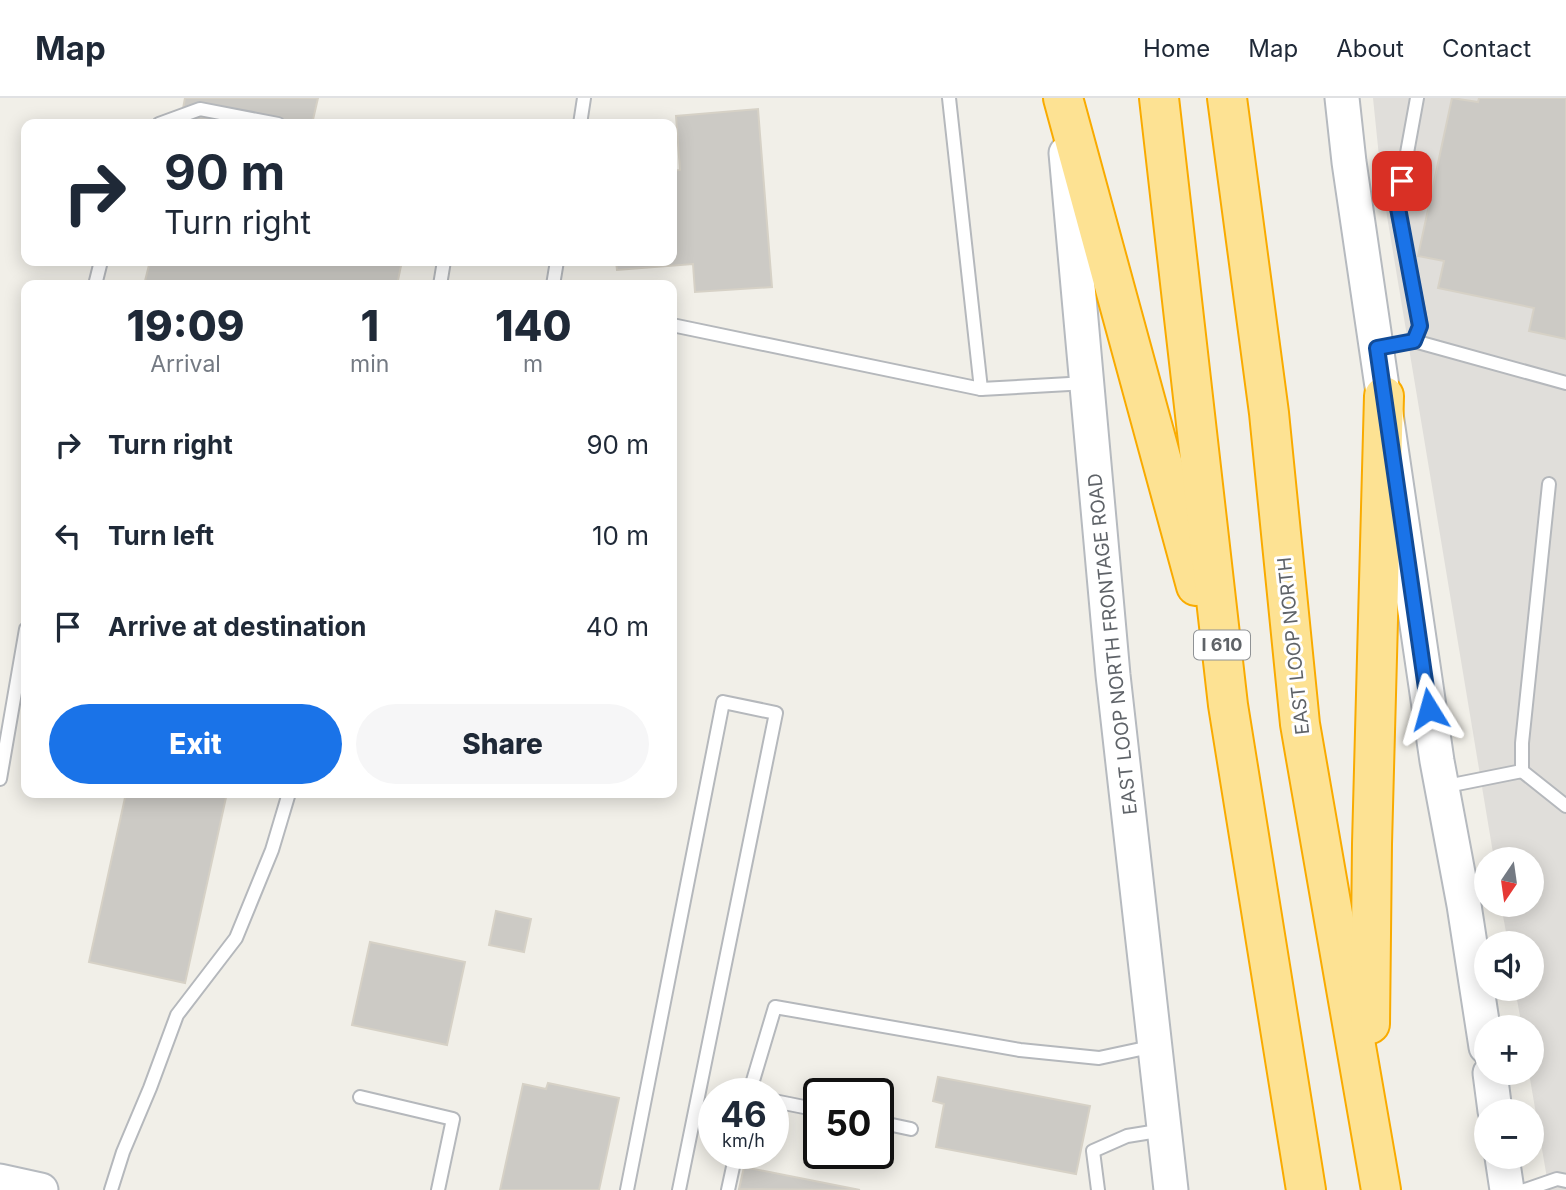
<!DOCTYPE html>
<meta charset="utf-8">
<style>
:root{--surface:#fff;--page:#f6f6f7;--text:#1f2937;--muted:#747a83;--line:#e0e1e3;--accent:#1a73e8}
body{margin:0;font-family:Inter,sans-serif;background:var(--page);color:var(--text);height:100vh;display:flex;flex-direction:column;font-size:26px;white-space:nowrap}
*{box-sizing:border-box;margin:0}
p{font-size:23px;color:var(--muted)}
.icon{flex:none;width:38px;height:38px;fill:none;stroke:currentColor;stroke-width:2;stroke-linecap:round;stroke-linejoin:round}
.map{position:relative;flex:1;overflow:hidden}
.panel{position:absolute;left:21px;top:182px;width:656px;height:518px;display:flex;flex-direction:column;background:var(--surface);border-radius:14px;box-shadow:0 4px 18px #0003}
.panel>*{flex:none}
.banner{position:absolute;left:21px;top:21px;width:656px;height:147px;border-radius:14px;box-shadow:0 4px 18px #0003;background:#fff;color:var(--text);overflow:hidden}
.needle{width:46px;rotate:193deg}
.tools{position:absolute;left:1474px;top:749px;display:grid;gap:14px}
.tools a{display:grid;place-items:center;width:70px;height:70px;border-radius:50%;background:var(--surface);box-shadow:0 4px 18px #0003;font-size:35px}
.speed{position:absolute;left:698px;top:980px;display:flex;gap:14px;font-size:35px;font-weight:700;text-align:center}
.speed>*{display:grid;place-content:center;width:91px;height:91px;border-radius:50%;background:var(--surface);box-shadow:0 4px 18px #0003;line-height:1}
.speed small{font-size:18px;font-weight:400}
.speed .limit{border:4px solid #111;border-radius:10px;background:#fff;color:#111}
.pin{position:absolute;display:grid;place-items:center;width:60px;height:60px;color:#fff;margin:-30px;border-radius:14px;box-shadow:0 4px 10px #0006}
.me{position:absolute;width:77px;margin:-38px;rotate:352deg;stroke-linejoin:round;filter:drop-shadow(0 0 5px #0008)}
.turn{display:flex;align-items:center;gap:24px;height:147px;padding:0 28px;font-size:32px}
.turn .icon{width:91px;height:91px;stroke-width:2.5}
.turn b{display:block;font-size:49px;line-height:60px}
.eta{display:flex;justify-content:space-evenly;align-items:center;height:119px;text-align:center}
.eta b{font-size:42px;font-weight:800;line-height:49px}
.cta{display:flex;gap:14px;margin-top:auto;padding:14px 28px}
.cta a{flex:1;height:80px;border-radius:42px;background:var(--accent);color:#fff;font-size:28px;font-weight:800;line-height:80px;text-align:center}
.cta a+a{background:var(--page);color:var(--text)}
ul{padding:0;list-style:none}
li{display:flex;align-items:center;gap:21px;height:91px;padding:0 28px}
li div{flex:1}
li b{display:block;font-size:26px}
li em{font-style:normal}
header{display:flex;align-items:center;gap:42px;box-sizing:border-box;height:98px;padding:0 35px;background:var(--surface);border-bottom:2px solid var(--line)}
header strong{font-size:33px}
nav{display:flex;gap:38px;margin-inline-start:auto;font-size:24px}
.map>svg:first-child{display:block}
</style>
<header>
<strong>Map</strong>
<nav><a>Home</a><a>Map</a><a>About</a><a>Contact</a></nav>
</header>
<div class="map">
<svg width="1566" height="1092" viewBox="0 0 1566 1092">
<rect width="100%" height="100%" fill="#f1efe8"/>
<path fill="#e0deda" d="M1373,0H1566V1092H1549L1529,975H1531V929H1522L1515,891H1531V845H1508L1501,807H1531V761H1494L1382,88Z"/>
<g fill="#cccac5" stroke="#d6d1c6" stroke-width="2">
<path d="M185,0H318L312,26H180Z"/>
<path d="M1452,0L1478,4L1479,0H1566V241L1529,233L1534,210L1438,190L1444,163L1418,158Z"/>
<path d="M758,11L772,189L695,194L693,166L617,172L616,163H672V73L680,72L676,18Z"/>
<path d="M150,163H402L397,187H144Z"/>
<path d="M126,695H227L185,885L89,864Z"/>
<path d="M496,813L531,821L524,854L489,847Z"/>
<path d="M370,844L465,864L447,947L352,927Z"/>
<path d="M938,979L1090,1008L1076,1076L936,1049L944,1006L933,1003Z"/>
<path d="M548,985L619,1000L599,1092H500L523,986L546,991Z"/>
<path d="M744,1069L860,1092L739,1091Z"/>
</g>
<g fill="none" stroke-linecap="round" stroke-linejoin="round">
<defs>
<g id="lane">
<path d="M159,26L200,11L278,26"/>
<path d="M580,26L584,0"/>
<path d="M95,187L101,163"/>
<path d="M440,187L444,163"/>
<path d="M553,187L557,163"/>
<path d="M672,227L981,291L949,0"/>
<path d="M1414,243L1566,285"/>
<path d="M1377,250L1414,243L1421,228L1397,110L1417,0"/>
<path d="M981,291L1087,285"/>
<path d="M1522,673V645L1549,386"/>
<path d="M0,681L26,531"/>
<path d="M1442,689L1522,673L1566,708"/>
<path d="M749,996L775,909L1020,952L1099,960L1155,948"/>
<path d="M360,999L453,1021L438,1092"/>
<path d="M774,1003L819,1012"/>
<path d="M878,1024L911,1031"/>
<path d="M111,1092L123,1054L150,990L177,917L236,840L272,752L289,695"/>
<path d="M627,1092L723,604L776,615L679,1092"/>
<path d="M728,1092L736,1055"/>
<path d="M1098,1092L1093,1053L1127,1038L1164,1032"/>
<path d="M1525,1092L1557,1081L1566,1083"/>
</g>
<g id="secondary">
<path d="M1342,0L1349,64L1437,663L1464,807L1486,949"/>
<path d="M1066,55L1113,577L1171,1092"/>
<path d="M1490,975L1495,1013"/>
<path d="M1502,1059L1507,1092"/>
<path d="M0,1083L41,1092"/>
</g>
<g id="highway">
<path d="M1063,0L1196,488"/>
<path d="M1159,0L1228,607L1306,1092"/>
<path d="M1227,0L1269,315L1300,626L1381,1092"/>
<path d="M1370,926L1372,746L1384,298"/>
</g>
</defs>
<use href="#lane" stroke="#b5b8bc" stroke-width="16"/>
<use href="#secondary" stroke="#b6babf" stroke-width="37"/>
<use href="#highway" stroke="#f9ab00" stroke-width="42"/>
<use href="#lane" stroke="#fff" stroke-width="12"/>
<use href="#secondary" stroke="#fff" stroke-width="33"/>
<use href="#highway" stroke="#fde293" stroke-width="38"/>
</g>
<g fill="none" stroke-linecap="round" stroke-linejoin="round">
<defs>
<path id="route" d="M1402,83L1398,110L1420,228L1414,243L1377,250L1429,611"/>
</defs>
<use href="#route" stroke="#114b97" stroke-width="18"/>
<use href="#route" stroke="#1a73e8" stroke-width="12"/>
</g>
<g text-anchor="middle" stroke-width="6" stroke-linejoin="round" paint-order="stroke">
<rect fill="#fff" stroke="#8f9295" stroke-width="2" x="1194" y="532.5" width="56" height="29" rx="5"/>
<g font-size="18" font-weight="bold" fill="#5f6368">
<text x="1222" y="553">I 610</text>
</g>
<g font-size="19" fill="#5f6368" stroke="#fff">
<text transform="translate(1112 546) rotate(-96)" y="7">EAST LOOP NORTH FRONTAGE ROAD</text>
<text transform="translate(1293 548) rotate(-96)" y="7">EAST LOOP NORTH</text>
</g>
</g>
</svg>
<div class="tools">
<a><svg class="needle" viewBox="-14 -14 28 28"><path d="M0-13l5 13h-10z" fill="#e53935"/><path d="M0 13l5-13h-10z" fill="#747a83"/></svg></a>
<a><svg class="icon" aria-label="sound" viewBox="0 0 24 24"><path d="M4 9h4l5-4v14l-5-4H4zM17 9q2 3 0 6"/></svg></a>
<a>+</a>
<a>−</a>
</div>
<div class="speed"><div>46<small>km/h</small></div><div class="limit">50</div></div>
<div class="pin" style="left:1402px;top:83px;background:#d93025"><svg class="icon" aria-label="arrive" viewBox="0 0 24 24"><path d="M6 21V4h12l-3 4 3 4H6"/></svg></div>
<svg class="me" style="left:1429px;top:611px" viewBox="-20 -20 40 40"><path d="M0-17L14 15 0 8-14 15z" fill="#1a73e8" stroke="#fff" stroke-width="4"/></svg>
<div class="banner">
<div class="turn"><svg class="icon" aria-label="right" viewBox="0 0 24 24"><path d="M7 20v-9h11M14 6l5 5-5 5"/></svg><div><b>90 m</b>Turn right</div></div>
</div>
<section class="panel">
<div class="eta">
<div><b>19:09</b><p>Arrival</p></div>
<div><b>1</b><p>min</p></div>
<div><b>140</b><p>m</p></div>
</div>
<ul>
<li><svg class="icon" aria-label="right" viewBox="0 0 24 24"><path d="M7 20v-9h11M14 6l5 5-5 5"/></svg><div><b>Turn right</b></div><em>90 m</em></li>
<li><svg class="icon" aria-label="left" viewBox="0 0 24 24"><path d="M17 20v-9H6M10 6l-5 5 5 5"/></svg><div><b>Turn left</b></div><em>10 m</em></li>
<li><svg class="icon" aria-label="arrive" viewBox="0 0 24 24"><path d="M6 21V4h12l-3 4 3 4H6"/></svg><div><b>Arrive at destination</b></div><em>40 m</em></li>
</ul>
<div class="cta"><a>Exit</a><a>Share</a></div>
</section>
</div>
